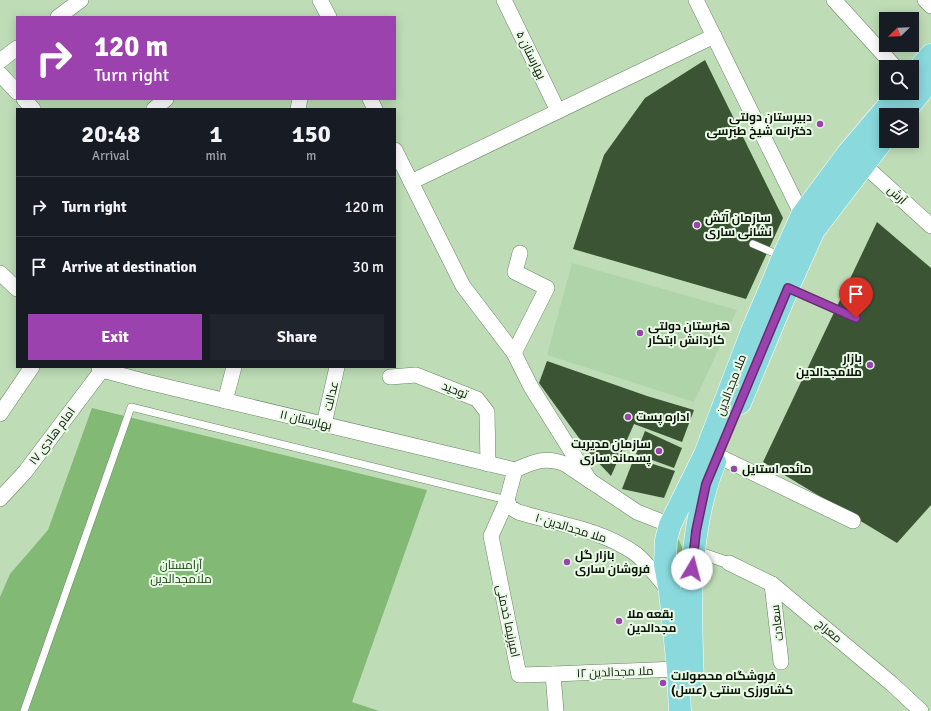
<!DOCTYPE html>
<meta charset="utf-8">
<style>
:root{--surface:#171b24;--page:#20242c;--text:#f1f3f6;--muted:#9ea1a6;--line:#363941;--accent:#9b42ae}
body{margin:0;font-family:Signika,Cairo,sans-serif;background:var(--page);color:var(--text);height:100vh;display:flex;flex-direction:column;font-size:15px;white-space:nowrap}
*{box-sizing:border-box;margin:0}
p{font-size:13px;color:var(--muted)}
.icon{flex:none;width:22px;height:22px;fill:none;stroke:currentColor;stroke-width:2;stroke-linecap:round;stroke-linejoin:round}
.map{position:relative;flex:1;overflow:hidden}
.side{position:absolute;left:16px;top:108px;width:380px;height:260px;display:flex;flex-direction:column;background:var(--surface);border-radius:0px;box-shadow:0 2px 10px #0003}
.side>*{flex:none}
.top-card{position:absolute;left:16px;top:16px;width:380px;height:84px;border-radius:0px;box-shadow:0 2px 10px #0003;background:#9b42ae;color:#fff;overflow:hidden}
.needle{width:26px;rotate:247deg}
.controls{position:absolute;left:879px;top:12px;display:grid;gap:8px}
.controls a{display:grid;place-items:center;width:40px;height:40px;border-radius:0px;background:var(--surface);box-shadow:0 2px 10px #0003;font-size:20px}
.pin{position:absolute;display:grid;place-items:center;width:34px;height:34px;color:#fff;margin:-41px -17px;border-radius:50% 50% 50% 0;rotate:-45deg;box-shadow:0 0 4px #0007}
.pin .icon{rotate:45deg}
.me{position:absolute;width:44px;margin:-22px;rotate:8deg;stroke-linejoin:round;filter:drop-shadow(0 0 3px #0008)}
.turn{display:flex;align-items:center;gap:14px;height:84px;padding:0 12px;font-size:18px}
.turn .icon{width:52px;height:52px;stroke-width:2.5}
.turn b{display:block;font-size:28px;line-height:34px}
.eta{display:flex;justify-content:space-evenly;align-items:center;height:68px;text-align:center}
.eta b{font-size:24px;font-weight:700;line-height:28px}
.button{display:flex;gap:8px;margin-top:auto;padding:8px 12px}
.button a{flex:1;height:46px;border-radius:0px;background:var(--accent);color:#fff;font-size:16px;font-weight:700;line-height:46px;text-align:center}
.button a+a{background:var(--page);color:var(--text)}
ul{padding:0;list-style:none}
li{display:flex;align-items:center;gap:12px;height:60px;padding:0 12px;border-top:1px solid var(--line)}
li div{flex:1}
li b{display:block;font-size:15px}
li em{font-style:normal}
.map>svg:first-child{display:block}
</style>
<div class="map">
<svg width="931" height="711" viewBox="0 0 931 711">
<rect width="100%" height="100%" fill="#beddb7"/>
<path fill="#b0d4a9" d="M572,263L737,310L694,402L547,355Z"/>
<g fill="#81b975">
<path d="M92,408L427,490L352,702L379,711H0V597L10,574L48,530Z"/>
<path d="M676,534L682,547L686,559L684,585L675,569Z"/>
</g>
<g fill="#3a5434">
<path d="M705,60L783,218L746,299L573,249L604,155L645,98Z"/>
<path d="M877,222L931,268V505L897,543L763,462Z"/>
<path d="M547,361L647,396L694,410L682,442L634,424L611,476L592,456L539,383Z"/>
<path d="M645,431L682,448L674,468L636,454Z"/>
<path d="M634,458L675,471L664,498L622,489Z"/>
</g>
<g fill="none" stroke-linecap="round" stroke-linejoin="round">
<defs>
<g id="service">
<path d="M753,244L781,256"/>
<path d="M791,289L856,318"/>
<path d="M24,711L131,407L507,500"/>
</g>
<path id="pedestrian" d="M694,551L729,563"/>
<g id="minor">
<path d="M320,0L329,17"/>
<path d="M504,0L558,111"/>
<path d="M696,0L802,215"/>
<path d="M834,0L895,67"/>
<path d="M925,0L931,6"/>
<path d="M58,17L81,0"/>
<path d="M0,61L17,48"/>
<path d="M0,74L17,92"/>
<path d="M24,99L33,109"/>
<path d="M370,99L375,109"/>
<path d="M154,109L166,99"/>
<path d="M298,109L300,99"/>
<path d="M395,150L463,286L514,353L531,387L590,481"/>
<path d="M863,164L931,226"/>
<path d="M411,182L714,36"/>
<path d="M0,273L17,289"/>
<path d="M514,353L547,288L515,272L520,253"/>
<path d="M99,367L102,370L147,382L515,470"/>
<path d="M390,377L416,375L477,399L487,412L488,464"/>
<path d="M225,401L234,367"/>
<path d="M0,414L32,367"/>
<path d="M324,424L337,367"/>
<path d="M718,456L853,521"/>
<path d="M515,470L507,500L491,536L519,675L553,674L556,711"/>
<path d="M515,470C534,462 544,456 565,464L637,512L670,525"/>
<path d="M0,499L25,472L102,370"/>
<path d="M507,500L510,507L518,512C558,524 601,529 636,554C647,563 660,580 669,591"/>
<path d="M729,563L772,584L892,684L921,711"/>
<path d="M772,584L781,662"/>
<path d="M553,674L678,669"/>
</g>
<g id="primary">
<path d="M912,77L931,55"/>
<path d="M902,115L931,79"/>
<path d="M740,403L788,288L814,230L886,136"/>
<path d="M693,681C690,608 687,531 715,462"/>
<path d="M680,711L678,669L670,592L665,564L666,540L670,525L705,454L752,331L772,284L783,257L802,215L848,153L899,93"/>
</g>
</defs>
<use href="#service" stroke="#688562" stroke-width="8"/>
<use href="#pedestrian" stroke="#688562" stroke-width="12"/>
<use href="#minor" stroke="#688562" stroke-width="16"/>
<use href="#primary" stroke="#fff" stroke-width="23"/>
<use href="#service" stroke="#fff" stroke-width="7"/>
<use href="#pedestrian" stroke="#fff" stroke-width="11"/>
<use href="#minor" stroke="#fff" stroke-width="15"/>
<use href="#primary" stroke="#89d9dd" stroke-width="22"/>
</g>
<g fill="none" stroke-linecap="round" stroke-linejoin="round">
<defs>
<path id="route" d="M692,569L696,531L706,484L788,288L856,318"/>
</defs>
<use href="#route" stroke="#652b71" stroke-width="10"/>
<use href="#route" stroke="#9b42ae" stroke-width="7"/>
</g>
<g fill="#9b42ae" stroke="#e9f9e6" stroke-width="1.5">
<circle cx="820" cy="124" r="4"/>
<circle cx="697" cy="225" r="4"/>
<circle cx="640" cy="333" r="4"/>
<circle cx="870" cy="365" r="4"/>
<circle cx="628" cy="417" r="4"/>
<circle cx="659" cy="451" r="4"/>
<circle cx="734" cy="469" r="4"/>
<circle cx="567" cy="562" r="4"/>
<circle cx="619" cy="621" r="4"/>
<circle cx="663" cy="683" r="4"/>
</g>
<g text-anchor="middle" stroke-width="4" stroke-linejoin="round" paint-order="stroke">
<g font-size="12" fill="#0a1508" stroke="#e9f9e6">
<text transform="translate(531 55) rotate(64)" y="4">بهارستان ۵</text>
<text transform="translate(897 195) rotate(43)" y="4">آرش</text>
<text transform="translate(731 385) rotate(-69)" y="4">ملا مجدالدین</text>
<text transform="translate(455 390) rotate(22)" y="4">توحید</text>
<text transform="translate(331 396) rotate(-77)" y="4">عدالت</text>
<text transform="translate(306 420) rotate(13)" y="4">بهارستان ۱۱</text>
<text transform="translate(52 436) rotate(-53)" y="4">امام هادی ۱۷</text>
<text transform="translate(571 528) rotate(17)" y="4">ملا مجدالدین ١٠</text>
<text transform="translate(508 621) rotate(78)" y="4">امیرنیما خدمتی</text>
<text transform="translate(777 623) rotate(-97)" y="4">سعادت</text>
<text transform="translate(829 631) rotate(40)" y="4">معراج</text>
<text transform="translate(615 672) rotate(-2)" y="4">ملا مجدالدین ١٢</text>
</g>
<g font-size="12" font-weight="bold" fill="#0a1508" stroke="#e9f9e6" text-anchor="start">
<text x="812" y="121" text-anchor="end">دبیرستان دولتی<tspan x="812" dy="14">دخترانه شیخ طبرسی</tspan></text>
<text x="705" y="222">سازمان آتش<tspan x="705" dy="14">نشانی ساری</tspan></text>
<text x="648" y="330">هنرستان دولتی<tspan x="648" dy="14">کاردانش ابتکار</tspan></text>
<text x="862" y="362" text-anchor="end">بازار<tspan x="862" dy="14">ملامجدالدین</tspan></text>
<text x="636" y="421">اداره پست</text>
<text x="651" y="448" text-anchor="end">سازمان مدیریت<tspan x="651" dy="14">پسماند ساری</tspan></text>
<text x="742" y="473">مائده استایل</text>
<text x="575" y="559">بازار گل<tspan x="575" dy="14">فروشان ساری</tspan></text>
<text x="627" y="618">بقعه ملا<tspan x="627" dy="14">مجدالدين</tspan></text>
<text x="671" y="680">فروشگاه محصولات<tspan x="671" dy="14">کشاورزی سنتی (عسل)</tspan></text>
</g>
<g font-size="12" fill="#15400b" stroke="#e9f9e6">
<text x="181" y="569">آرامستان<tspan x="181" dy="14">ملامجدالدین</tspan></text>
</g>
</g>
</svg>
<div class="controls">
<a><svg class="needle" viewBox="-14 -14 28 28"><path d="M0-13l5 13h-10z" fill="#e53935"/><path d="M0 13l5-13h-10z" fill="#9ea1a6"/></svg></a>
<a><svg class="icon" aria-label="search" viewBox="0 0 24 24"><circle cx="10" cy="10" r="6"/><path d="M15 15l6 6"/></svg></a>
<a><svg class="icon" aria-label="layers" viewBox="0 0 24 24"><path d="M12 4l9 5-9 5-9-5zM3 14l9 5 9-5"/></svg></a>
</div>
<div class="pin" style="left:856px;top:318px;background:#d93025"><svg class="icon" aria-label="arrive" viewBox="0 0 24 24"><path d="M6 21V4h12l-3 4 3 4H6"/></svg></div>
<svg class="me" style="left:692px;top:569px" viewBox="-20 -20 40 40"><circle r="19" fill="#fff"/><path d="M0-13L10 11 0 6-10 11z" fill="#9b42ae"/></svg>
<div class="top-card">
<div class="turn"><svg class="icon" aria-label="right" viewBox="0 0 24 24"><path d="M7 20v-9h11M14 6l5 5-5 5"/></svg><div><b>120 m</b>Turn right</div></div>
</div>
<section class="side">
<div class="eta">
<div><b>20:48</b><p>Arrival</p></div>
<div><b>1</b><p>min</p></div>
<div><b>150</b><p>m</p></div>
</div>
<ul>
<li><svg class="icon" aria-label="right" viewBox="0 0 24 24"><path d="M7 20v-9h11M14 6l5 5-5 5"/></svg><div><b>Turn right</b></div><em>120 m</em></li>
<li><svg class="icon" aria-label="arrive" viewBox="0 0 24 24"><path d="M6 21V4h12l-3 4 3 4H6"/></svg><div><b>Arrive at destination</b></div><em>30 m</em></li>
</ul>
<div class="button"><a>Exit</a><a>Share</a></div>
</section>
</div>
